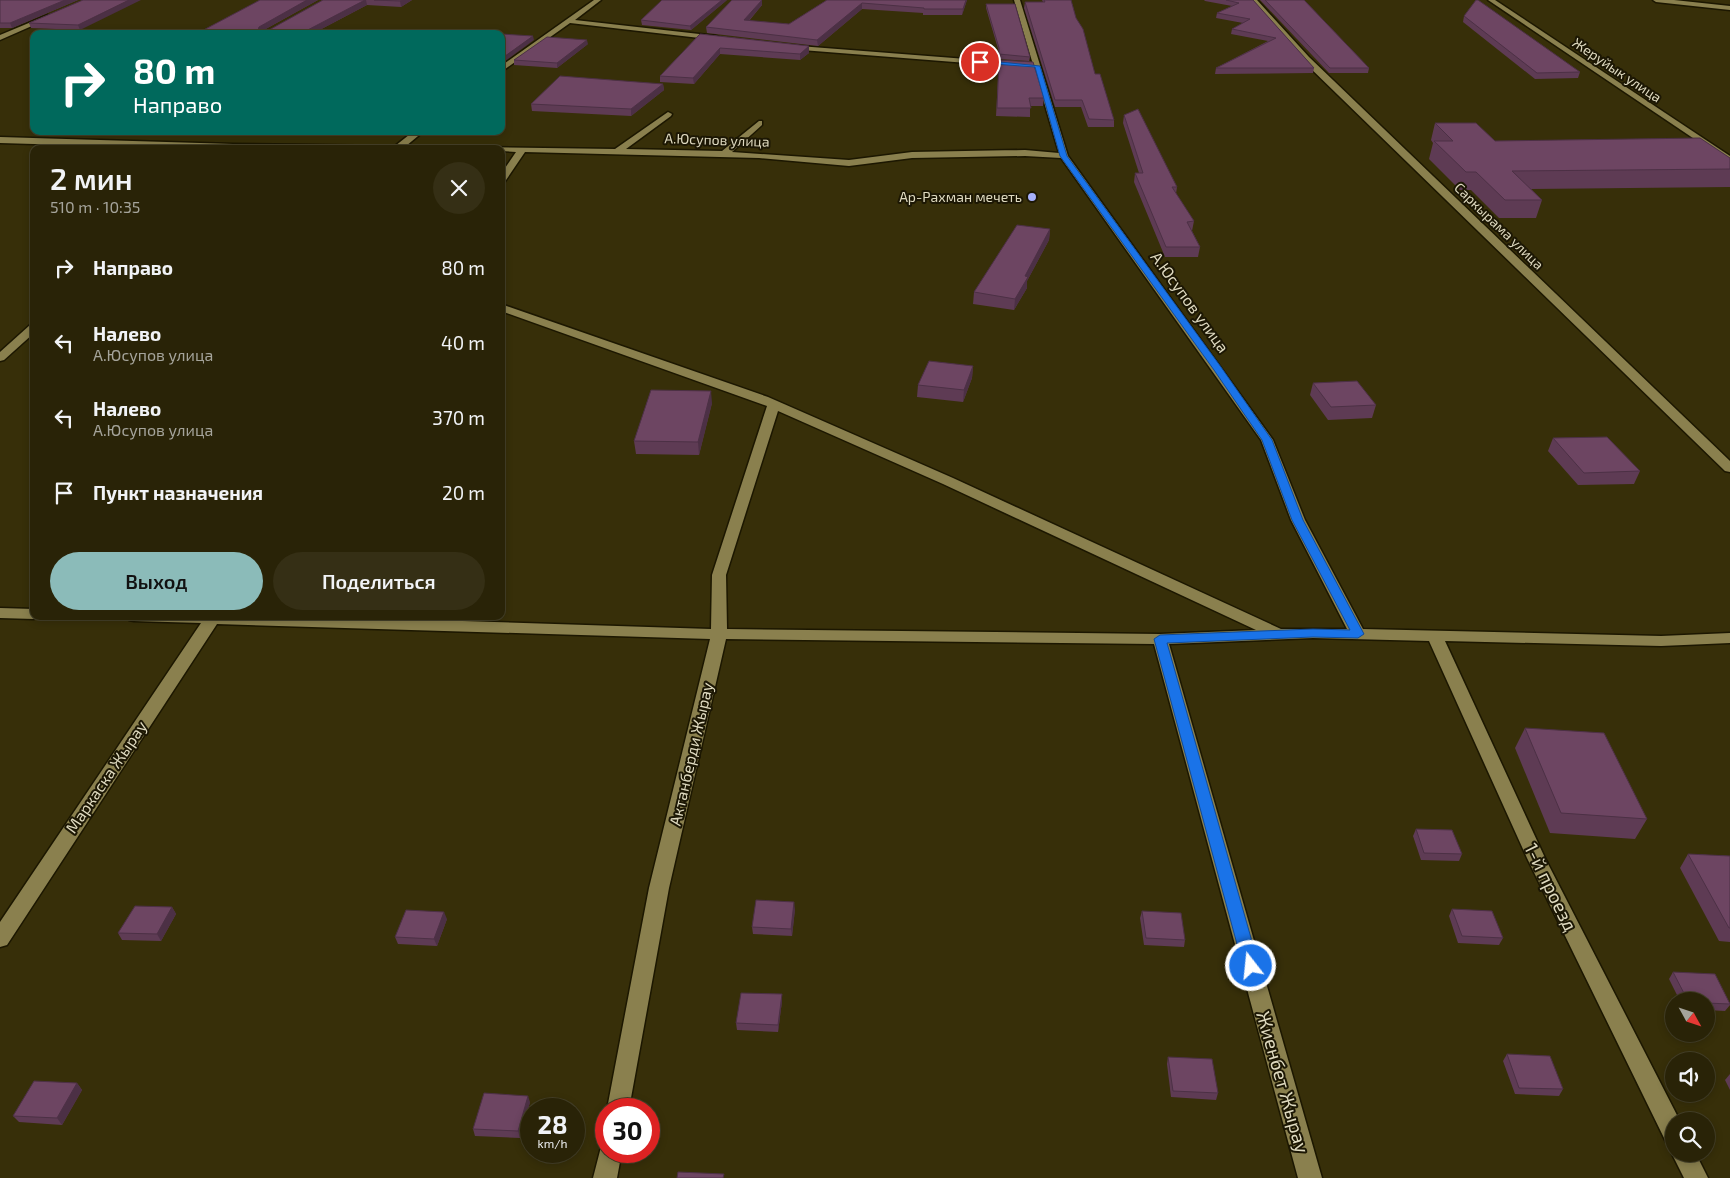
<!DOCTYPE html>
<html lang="ru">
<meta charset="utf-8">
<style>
:root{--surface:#292307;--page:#352f15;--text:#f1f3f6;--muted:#a5a49b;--line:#454028;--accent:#8bbbb9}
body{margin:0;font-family:"Exo 2",sans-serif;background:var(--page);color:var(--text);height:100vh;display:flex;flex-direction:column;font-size:19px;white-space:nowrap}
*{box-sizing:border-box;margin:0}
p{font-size:16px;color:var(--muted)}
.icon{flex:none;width:28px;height:28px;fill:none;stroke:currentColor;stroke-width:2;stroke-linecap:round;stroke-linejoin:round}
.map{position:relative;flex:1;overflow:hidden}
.sheet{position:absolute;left:30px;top:145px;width:475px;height:475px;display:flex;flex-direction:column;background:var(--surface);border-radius:10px;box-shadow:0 2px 8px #0003,0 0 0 1px var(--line)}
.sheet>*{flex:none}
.top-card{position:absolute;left:30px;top:30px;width:475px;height:105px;border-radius:10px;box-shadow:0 2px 8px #0003,0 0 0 1px var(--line);background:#00695c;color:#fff;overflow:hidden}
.needle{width:32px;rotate:130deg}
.controls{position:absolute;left:1665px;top:992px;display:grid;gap:10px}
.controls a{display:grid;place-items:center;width:50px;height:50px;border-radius:50%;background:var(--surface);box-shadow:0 2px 8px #0003,0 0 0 1px var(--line);font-size:25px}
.speed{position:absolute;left:520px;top:1098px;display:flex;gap:10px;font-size:25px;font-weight:700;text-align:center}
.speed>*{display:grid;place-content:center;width:65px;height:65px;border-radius:50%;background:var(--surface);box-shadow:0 2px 8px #0003,0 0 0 1px var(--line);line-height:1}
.speed small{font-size:12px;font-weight:400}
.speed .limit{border:8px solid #d22;background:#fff;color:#111}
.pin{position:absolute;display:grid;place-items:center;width:42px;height:42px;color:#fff;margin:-21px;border:2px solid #fff;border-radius:50%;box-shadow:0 1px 5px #0007}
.me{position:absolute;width:55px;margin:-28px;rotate:344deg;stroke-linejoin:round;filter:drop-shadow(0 0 4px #0008)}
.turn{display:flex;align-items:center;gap:18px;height:105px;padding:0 20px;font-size:22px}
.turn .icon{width:65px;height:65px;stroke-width:2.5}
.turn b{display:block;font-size:35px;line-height:42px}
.round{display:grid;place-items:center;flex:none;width:52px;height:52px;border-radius:26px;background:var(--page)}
.overview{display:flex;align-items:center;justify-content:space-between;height:85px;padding:0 20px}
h1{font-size:30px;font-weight:600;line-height:38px}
.button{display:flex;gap:10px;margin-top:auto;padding:10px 20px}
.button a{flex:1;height:58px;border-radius:30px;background:var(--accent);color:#111;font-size:20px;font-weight:600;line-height:58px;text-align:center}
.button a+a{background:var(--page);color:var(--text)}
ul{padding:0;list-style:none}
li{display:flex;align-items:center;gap:15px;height:75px;padding:0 20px}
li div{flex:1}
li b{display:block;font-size:19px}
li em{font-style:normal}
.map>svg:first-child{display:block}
</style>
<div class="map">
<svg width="1730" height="1178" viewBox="0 0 1730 1178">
<rect width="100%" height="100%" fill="#372f09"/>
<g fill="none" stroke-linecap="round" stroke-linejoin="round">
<defs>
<g id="minor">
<path d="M594,0H601L575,20L717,36L721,38L717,40L570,23L501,72V66Z"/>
<path d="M1014,0H1020L1068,156L1273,440L1305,520L1363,629L1661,636L1730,633V643L1661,646L1445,641L1545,858L1680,1121H1674V1145L1666,1142L1527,858L1429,641L1313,638L1169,644L1322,1178H1298L1154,644L726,639L669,888L629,1109H607L649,888L710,639L217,624L7,945L0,947V922L201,623L134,621L129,620L126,616H305L711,629L712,575L767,406L501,311V304L768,397L953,478L1281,629H1347L1291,520L1261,440L1061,158L1025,156L912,158L849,166L759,158L525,152L504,183L501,184V174L516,152L501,151V149H205L0,143V137L233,144L395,146L414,131H424L406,146L615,149L668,112L672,114L671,116L626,149L722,151L759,121H762V125L732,152L849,160L912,152L1025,150L1059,153ZM778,411L943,484L1256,630L1160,634L727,629L726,575Z"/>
<path d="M1250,0H1257L1309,57L1730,461V472L1725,471L1303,61Z"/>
<path d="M1488,0H1495L1730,156V163Z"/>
<path d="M1653,0H1674L1730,6V10L1656,2Z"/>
<path d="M48,15L50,16V18L0,40V35Z"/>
<path d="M786,45L1018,63L1022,65L1018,67L789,49H786Z"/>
<path d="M34,324V333L4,360L0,361V352L30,325Z"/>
<path d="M0,608L34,609V616H40L34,619L0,618Z"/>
<path d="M606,1141V1151H622L617,1178H593L602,1143Z"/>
<path d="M1674,1151V1154H1696L1708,1178H1684L1672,1154Z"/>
</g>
</defs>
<use href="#minor" stroke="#1c1701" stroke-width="3"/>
<use href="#minor" fill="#8a804e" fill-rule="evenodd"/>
</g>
<g fill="#5e3b54">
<path d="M0,0H78L12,28H0Z"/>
<path d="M83,0L80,30L31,28L29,23Z"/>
<path d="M260,0H318L264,30H269L323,0H412L401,7L367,5L312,34H196Z"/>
<path d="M727,0L691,30L642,25L641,20Z"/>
<path d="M762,0V5L749,21L789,24L827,0H967L962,15H923V13L862,9L818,46L707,33L706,27Z"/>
<path d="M1042,0H1071L1076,18L1095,74L1114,120V127H1088L1081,107H1055L1024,8L1025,2H1043Z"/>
<path d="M1204,0H1253L1314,68L1313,73L1215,74L1216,68L1268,41L1231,34L1232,29L1243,23L1216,18L1217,13L1232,6L1205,1Z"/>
<path d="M1260,0H1304L1369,68L1368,73H1329Z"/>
<path d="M986,4L1030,57L1029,61L998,59L999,52L986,8Z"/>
<path d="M1464,16L1580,72L1578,78L1535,79L1463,22Z"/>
<path d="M700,34L809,46V53L800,60L720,54L694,84L660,82V76Z"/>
<path d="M588,44L557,68L514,65V60Z"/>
<path d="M999,60L1044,98L1043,106H1030V117L996,116Z"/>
<path d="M663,84L664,90L631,116L532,111L531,104Z"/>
<path d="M1124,115L1177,187L1176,194L1194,221L1192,231L1200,247L1198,257H1165L1134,182L1135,173H1139L1123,123Z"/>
<path d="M1435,123L1495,141L1730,158V187L1531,189L1542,200L1536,218H1499L1471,190H1460L1429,159L1433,143L1431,140Z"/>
<path d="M1050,229L1049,240L1027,281V288L1014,310L973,304L974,292Z"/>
<path d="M973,366L972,378L963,402L917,397L918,385Z"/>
<path d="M1313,383L1376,405L1372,418L1328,420L1310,395Z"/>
<path d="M712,403L699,455L636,454L634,441Z"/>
<path d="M1553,438L1640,471L1634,484L1578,485L1548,451Z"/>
<path d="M1525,728L1647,819L1635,839L1550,833L1515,748Z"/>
<path d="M1416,829L1462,854L1459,861L1421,860L1413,836Z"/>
<path d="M1688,854L1730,856V942L1719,941L1680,868Z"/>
<path d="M172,907L176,914L161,941L122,940L118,933Z"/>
<path d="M795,909L792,936L753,934L752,927Z"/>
<path d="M1452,909L1503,938L1499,945L1458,943L1449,916Z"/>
<path d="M1142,911L1185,940L1184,947L1144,945L1140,918Z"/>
<path d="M447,919L437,946L398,944L395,937Z"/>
<path d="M1673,972L1730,1003V1005L1725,1011L1706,1010V1001H1680L1669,979Z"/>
<path d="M782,1001L778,1032L737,1030L736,1023Z"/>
<path d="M1507,1054L1563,1089L1559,1096L1515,1094L1503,1061Z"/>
<path d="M1168,1057L1218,1093L1216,1100L1171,1097L1167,1064Z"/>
<path d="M1730,1074V1090L1725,1080Z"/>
<path d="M77,1083L82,1090L62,1125L19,1122L13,1116Z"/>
<path d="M530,1102L520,1138L475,1136L473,1129Z"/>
</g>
<g fill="#4c3045">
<path d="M65,0H78L12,28L10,23Z"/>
<path d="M129,0H141L80,30L78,25Z"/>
<path d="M307,0H318L260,32L258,30L259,27Z"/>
<path d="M365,0H366L367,5L312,34H300Z"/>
<path d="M402,0H412L401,7L400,1Z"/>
<path d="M722,0H727L691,30L690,26Z"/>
<path d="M762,0V5L744,26V20Z"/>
<path d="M966,0H967L962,15L963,9Z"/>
<path d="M862,3V9L818,46L817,40Z"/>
<path d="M533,36L534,40L501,64V59Z"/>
<path d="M587,40L588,44L557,68V63Z"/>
<path d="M809,46V53L800,60V54Z"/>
<path d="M720,48V54L694,84L693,78Z"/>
<path d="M663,84L664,90L631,116V109Z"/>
<path d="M1050,229L1049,240L1027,281V288L1014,310L1015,299L1025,276Z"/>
<path d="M973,366L972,378L963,402L964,390Z"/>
<path d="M711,391L712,403L699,455L698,442Z"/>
<path d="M794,902L795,909L792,936L791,929Z"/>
<path d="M172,907L176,914L161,941L157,934Z"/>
<path d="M444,912L447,919L437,946L434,939Z"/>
<path d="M782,994V1001L778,1032V1025Z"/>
<path d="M77,1083L82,1090L62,1125L57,1118Z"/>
<path d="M528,1096L530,1102L520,1138L518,1131Z"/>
</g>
<g fill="#6d4562" stroke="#4c3045">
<path d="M0,0H65L10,23H0Z"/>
<path d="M83,0H129L78,25L29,23Z"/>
<path d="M260,0H307L259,27L258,30H269L323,0H365L300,34H196Z"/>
<path d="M374,0H402L400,1Z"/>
<path d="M662,0H722L690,26L641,20Z"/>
<path d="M732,0H762L744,20L789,24L827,0H966L963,9H924V8L862,3L817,40L706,27Z"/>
<path d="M1044,0H1071L1076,18L1083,29L1095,74H1100L1114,120L1089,119L1082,100H1055L1025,2H1045Z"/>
<path d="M1226,0H1253L1314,68H1216L1276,38L1232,29L1250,19L1217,13L1239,3Z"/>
<path d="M1265,0H1304L1369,68H1330Z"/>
<path d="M1476,0H1478L1580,72L1537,73L1464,16Z"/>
<path d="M986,4H1015L1030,57L999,54V48Z"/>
<path d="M481,33L496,34H479Z"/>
<path d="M501,34L533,36L501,59Z"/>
<path d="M700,34L809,46L800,54L720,48L693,78L660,76Z"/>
<path d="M547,37L587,40L557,63L514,60Z"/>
<path d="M999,60L1033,62L1044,98H1029L1031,108H997Z"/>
<path d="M560,76L663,84L631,109L531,104Z"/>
<path d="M1138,109L1177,187H1172L1194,221L1187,222L1200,247H1166L1135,173H1143L1124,115Z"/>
<path d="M1435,123H1476L1495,141L1700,138L1730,158V169L1512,171L1542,200H1505L1476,172H1466L1434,141H1453Z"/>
<path d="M1017,225L1050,229L1025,276L1028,277L1015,299L974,292Z"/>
<path d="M929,361L973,366L964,390L918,385Z"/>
<path d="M1357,381L1376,405L1331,407L1313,383Z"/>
<path d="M651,390L711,391L698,442L634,441Z"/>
<path d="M1607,437L1640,471L1584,473L1553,438Z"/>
<path d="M1525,728L1604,733L1647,819L1561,813Z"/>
<path d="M1416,829L1452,830L1462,854L1424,853Z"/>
<path d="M1688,854L1730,856V928H1729Z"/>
<path d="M756,900L794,902L791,929L752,927Z"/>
<path d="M135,906L172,907L157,934L118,933Z"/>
<path d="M1452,909L1492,911L1503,938L1462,936Z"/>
<path d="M406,910L444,912L434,939L395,937Z"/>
<path d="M1142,911L1181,913L1185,940L1146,938Z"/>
<path d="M1673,972L1715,974L1730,1004L1706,1003V1001H1688Z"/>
<path d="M741,993L782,994L778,1025L736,1023Z"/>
<path d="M1507,1054L1550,1056L1563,1089L1519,1088Z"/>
<path d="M1168,1057L1212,1059L1218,1093L1173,1091Z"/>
<path d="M34,1081L77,1083L57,1118L13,1116Z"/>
<path d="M484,1093L528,1096L518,1131L473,1129Z"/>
<path d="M678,1172L724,1174L723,1178H677Z"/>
</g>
<path fill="#1a73e8" stroke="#114b97" d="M980,60L1040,66L1067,156L1221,367L1272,440L1303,520L1364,634L1358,638L1313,637L1167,643L1259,966L1257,971L1251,973L1246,971L1243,966L1154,639L1160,635L1313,629L1350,630L1292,520L1262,440L1214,370L1060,156L1035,67L979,63Z"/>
<circle fill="#a7b1fc" stroke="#1c1704" stroke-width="2" cx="1032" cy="197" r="5"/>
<g text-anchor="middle" stroke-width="4" stroke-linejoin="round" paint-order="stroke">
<g font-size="14" fill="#dfdac0" stroke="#1c1704">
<text transform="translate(1617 70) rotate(34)" y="5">Жеруйык улица</text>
<text transform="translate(717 140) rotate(2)" y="5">А.Юсупов улица</text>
<text transform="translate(1499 226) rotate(44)" y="5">Саркырама улица</text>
</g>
<g font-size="14" fill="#dfdac0" stroke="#1c1704" text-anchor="end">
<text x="1022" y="202">Ар-Рахман мечеть</text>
</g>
<g font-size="16" fill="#dfdac0" stroke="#1c1704">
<text transform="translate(1190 302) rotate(54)" y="6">А.Юсупов улица</text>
<text transform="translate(691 754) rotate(-77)" y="6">Актанберди Жырау</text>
<text transform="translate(106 777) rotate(-56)" y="6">Маркаска Жырау</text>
</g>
<g font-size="19" fill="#dfdac0" stroke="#1c1704">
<text transform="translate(1551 887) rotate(64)" y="7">1-й проезд</text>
<text transform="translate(1283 1082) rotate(74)" y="7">Жиенбет Жырау</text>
</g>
</g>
</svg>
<div class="controls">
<a><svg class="needle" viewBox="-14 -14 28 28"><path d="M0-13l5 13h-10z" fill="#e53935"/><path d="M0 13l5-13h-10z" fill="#a5a49b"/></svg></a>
<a><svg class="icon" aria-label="sound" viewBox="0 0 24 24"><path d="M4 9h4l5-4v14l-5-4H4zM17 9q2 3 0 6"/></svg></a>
<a><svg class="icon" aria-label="search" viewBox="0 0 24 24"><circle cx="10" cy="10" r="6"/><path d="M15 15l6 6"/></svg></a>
</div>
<div class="speed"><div>28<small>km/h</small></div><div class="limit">30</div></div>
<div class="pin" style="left:980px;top:62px;background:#d93025"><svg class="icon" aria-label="arrive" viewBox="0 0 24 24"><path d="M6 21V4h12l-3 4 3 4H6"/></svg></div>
<svg class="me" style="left:1251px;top:966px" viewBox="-20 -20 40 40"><circle r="17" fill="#1a73e8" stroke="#fff" stroke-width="3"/><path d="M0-11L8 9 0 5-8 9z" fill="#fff"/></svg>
<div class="top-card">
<div class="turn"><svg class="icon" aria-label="right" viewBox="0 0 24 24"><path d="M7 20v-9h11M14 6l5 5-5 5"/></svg><div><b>80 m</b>Направо</div></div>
</div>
<section class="sheet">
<div class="overview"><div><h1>2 мин</h1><p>510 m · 10:35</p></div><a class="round"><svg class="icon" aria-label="close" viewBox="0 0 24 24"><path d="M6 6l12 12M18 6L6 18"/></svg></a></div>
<ul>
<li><svg class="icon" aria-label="right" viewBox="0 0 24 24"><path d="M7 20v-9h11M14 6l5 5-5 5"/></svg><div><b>Направо</b></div><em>80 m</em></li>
<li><svg class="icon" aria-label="left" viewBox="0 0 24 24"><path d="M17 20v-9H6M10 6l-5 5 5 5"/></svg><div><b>Налево</b><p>А.Юсупов улица</p></div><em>40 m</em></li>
<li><svg class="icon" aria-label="left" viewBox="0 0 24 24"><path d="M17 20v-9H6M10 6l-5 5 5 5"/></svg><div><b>Налево</b><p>А.Юсупов улица</p></div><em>370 m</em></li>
<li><svg class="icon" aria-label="arrive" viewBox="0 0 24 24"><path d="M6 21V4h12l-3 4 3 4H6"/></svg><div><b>Пункт назначения</b></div><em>20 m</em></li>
</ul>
<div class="button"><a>Выход</a><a>Поделиться</a></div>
</section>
</div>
